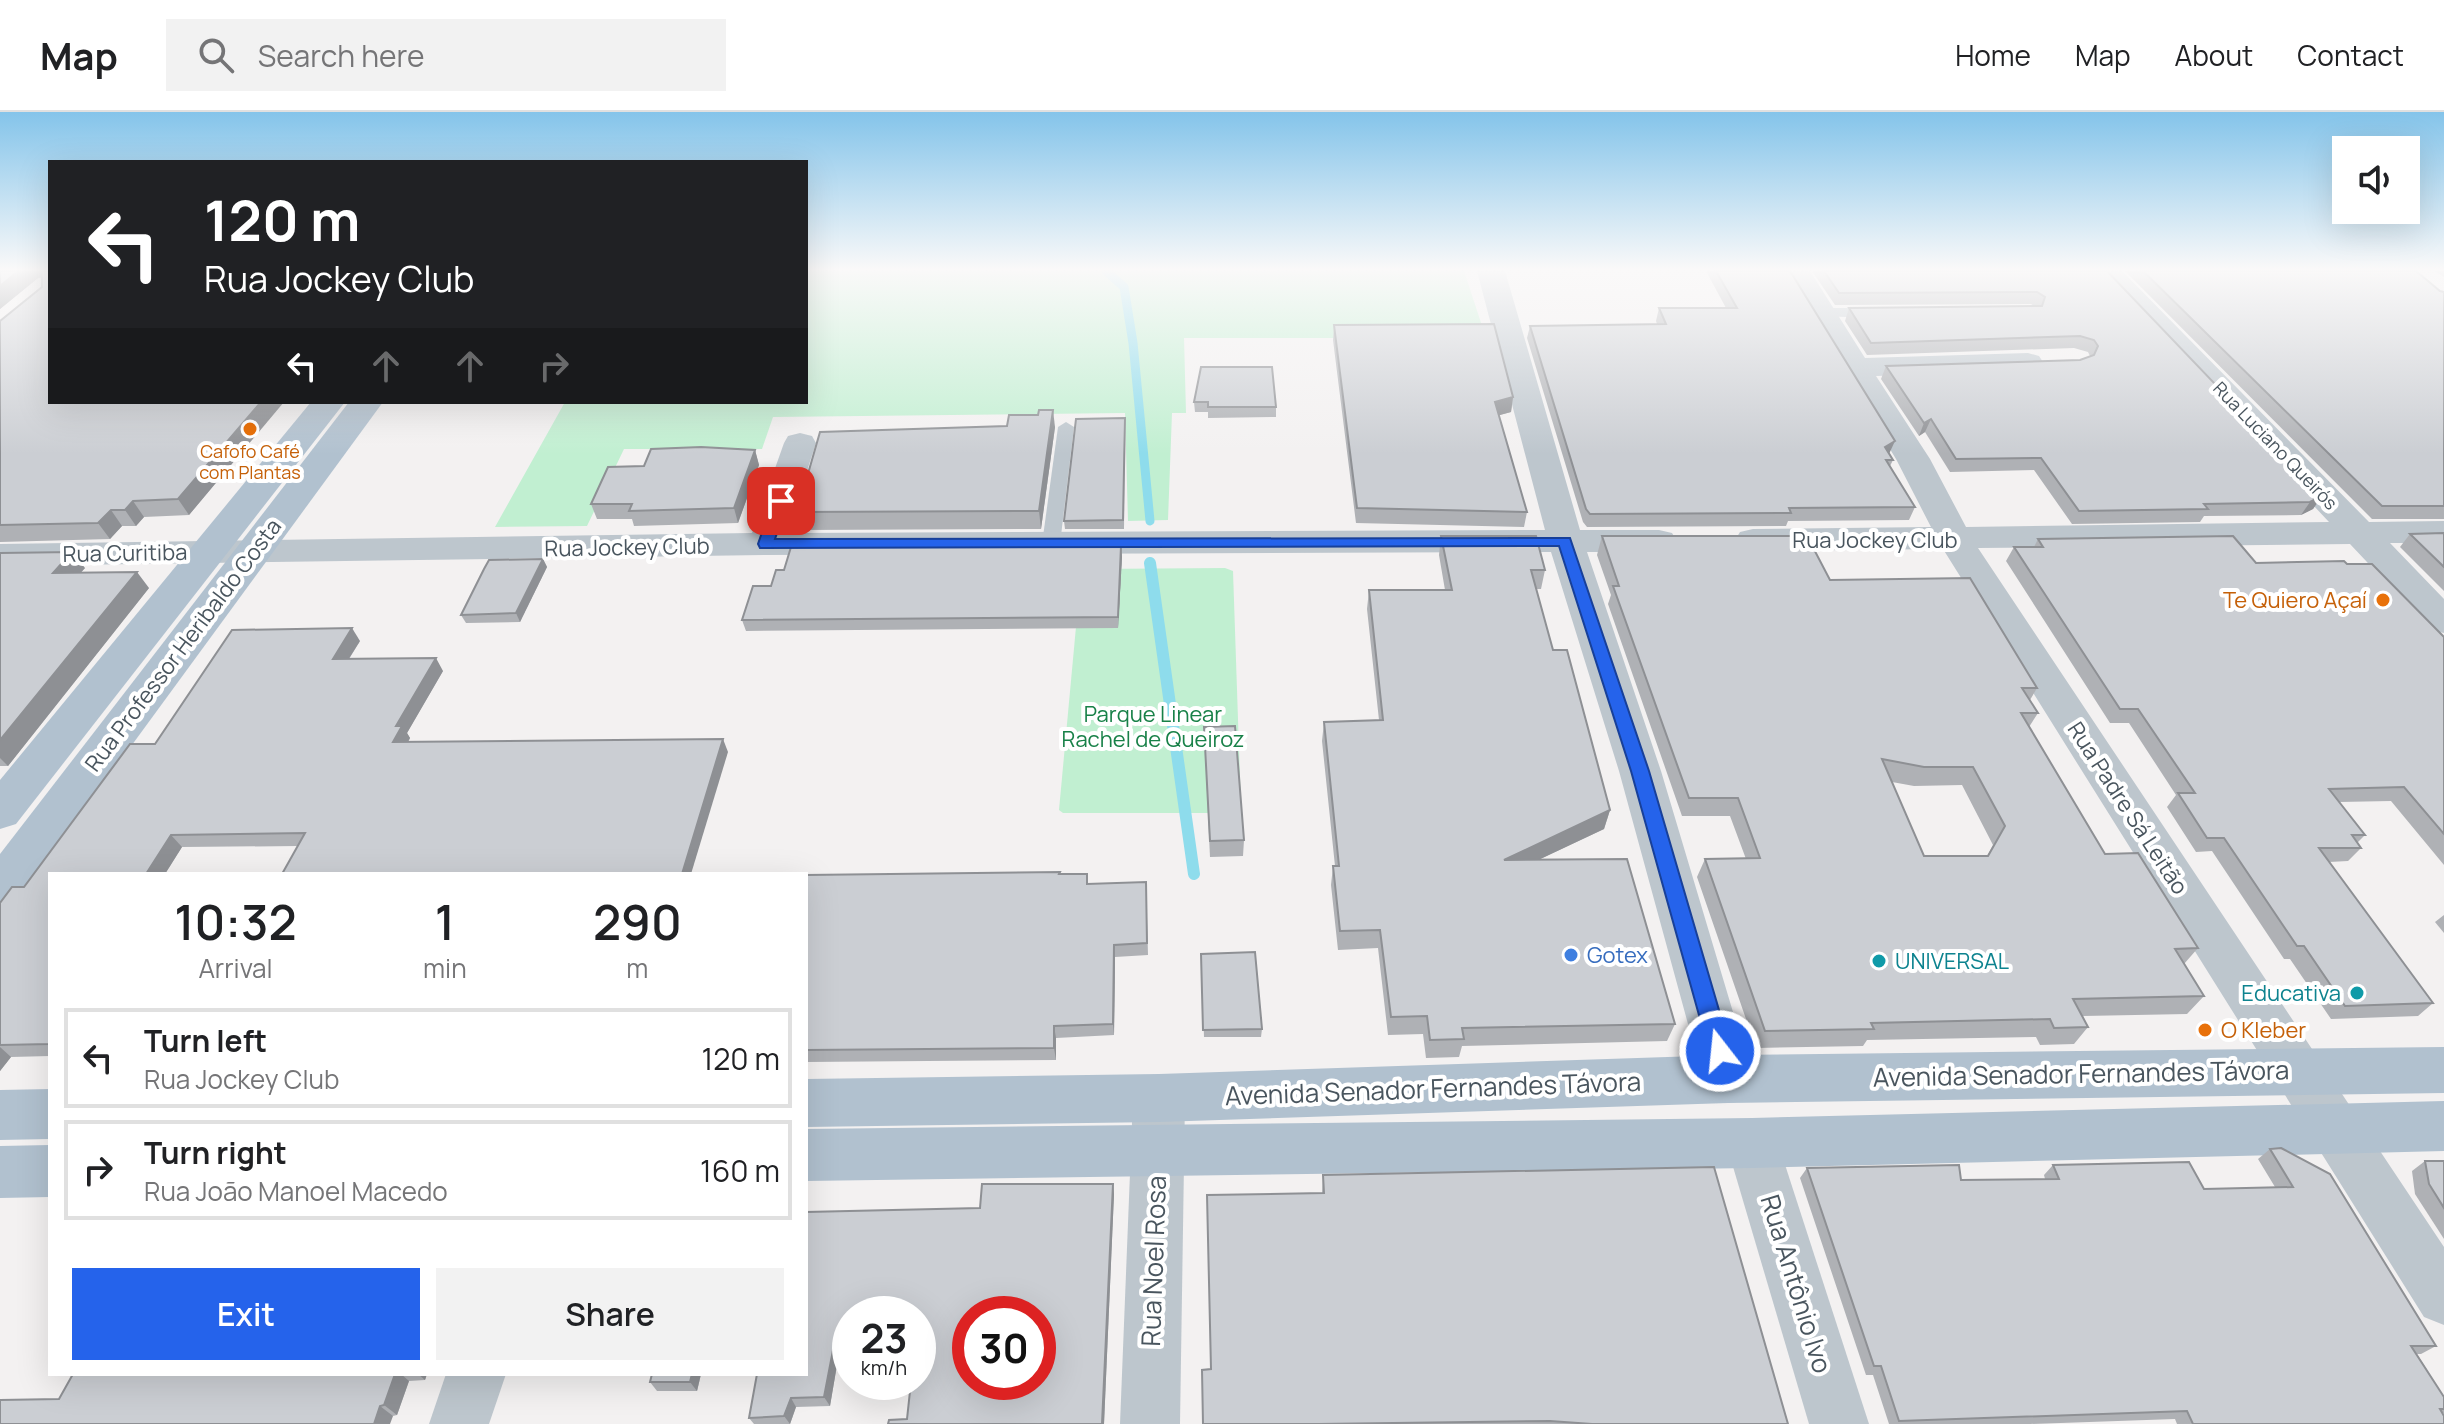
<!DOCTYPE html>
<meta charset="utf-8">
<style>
:root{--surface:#fff;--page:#f2f2f2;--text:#202124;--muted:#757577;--line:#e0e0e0;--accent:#2563eb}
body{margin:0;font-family:Manrope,sans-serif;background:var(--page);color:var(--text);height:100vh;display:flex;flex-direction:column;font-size:30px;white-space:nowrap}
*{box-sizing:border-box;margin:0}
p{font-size:26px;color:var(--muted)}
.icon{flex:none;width:44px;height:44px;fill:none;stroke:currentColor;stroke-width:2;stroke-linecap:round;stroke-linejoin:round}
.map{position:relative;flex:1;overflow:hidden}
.drawer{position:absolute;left:48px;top:760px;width:760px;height:504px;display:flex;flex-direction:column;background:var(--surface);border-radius:0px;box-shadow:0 8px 32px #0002}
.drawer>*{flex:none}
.top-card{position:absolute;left:48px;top:48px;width:760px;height:244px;border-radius:0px;box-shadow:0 8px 32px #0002;background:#202124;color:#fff;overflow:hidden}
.buttons{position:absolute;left:2332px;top:24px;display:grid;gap:16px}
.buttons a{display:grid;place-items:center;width:88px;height:88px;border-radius:0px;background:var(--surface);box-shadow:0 8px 32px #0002;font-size:40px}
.speed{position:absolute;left:832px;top:1184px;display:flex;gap:16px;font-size:40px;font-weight:700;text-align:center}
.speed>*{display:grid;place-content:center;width:104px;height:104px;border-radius:50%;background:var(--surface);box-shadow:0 8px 32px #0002;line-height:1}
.speed small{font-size:20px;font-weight:400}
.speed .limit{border:12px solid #d22;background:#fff;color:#111}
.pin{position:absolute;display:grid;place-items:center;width:68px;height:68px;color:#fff;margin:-34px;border-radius:16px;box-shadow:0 4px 12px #0006}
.me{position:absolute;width:88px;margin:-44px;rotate:344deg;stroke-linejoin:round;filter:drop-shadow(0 0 6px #0008)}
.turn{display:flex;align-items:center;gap:28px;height:168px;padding:0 24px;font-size:36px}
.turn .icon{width:104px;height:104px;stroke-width:2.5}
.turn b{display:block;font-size:56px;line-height:68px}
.lanes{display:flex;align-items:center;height:76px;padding:0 24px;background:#0003;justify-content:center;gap:40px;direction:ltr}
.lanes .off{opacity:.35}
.eta{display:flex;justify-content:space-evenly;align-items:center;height:136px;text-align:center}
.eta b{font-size:48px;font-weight:600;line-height:56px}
.primary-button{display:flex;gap:16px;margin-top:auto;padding:16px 24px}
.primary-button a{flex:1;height:92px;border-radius:0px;background:var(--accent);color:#fff;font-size:32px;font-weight:600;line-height:92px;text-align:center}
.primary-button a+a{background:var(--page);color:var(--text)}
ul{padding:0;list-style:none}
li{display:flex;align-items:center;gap:24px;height:100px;margin:0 16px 12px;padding:0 8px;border:4px solid var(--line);border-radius:0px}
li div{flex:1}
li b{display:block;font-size:30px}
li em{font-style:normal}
header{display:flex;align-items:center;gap:48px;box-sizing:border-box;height:112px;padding:0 40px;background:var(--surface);border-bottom:2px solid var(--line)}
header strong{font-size:38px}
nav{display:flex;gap:44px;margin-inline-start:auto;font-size:28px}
.search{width:560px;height:72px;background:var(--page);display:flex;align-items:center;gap:20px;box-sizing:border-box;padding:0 28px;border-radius:0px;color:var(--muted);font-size:30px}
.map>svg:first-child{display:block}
</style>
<header>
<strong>Map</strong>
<div class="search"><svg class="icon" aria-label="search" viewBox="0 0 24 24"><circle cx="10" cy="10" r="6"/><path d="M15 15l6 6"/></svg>Search here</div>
<nav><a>Home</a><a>Map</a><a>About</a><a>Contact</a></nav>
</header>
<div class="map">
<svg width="2444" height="1312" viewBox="0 0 2444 1312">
<rect width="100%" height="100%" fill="#f3f1f1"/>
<g fill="#c1efd1">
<path d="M806,159H1464L1486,226H1184L1186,301H1172L1168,408L1128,409L1125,301L773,305L762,337H624L587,414L495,415L565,290H806Z"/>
<path d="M1225,456L1233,459L1241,696L1230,701H1063L1059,698L1081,461L1090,457Z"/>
</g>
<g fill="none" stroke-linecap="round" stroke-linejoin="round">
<path stroke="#8edcec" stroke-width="9" d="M1106,159L1124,175L1133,231L1150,409"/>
<path stroke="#8edcec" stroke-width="12" d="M1150,451L1194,762"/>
<g fill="#bdc6cd" fill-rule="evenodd">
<path d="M1822,196H1877L1885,201L1877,206L1817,204L1814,201Z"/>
<path d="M1066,310L1074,315L1060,432L1051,438L1042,432L1058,315Z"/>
</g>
<g fill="#bdc6cd" fill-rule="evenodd">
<path d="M1477,159H1505L1580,418H1659L1672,421L1677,429L1672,437L1659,440H1587L1661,659L1753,967L1746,983L1728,990L1710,983L1703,967L1619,659L1551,440L766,443L0,454V432L752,421L784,331L788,324L800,321L812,324L816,331L787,421L1545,418Z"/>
<path d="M1782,159H1810L1865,246L2028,241L2039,244L2043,250L2039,256L2028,259L1876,264L1930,347L1966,415L2329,410L2093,159H2122L2369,410L2444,409V431H2390L2444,487V521L2431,518L2350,432L1978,436L2444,1135V1213L2424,1205L1943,437L1753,439L1740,436L1735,428L1740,420L1753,417L1931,415L1896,347Z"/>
<path d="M1159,963L1177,970L1185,986L1180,1312H1120L1133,986L1141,970Z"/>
<path d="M1752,1007L1771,1014L1778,1031L1869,1312H1809L1726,1031L1733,1014Z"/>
<path d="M446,1262H506L489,1312H429Z"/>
</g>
<g fill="#b1c1cf" fill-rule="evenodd">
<path d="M311,290H345L16,712L0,717V668Z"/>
<path d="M349,290H383L17,790L0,796V742Z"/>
<path d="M2444,935V981L1728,991L1159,1010L806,1015V967L1159,962L1728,943Z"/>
<path d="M50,977V1027L0,1028V978Z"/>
<path d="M2444,989V1039L1752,1056L806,1069V1017L1752,1006Z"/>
<path d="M50,1033V1085L0,1086V1034Z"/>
</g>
</g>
<g fill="#afb1b5" fill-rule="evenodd">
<path d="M0,159H50L278,296L189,403L144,405L136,414H122L110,427L0,430V209L42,175V165L38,166L0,197Z"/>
<path d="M1706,159H1790L1893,348L1890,354L1915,395L1909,408L1788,409L1786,414L1587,415L1583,410L1527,226L1530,214L1657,212L1656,209L1659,196H1726Z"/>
<path d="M1812,159H2107L2322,384L2313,397L2301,403L2204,404L2200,410L2072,412L2034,358L1950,360L1925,320L1919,324L1881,267L1886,254L2080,248L2090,244L2088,240L2074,236L1867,243L1845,209L1849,196L2034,194L2031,192L1835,193Z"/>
<path d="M2125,159H2416L2440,179L2444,180V407H2372Z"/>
<path d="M2434,159H2444V165Z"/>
<path d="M1334,213L1513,285L1511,300L1499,303L1527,400L1524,415L1356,411L1333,228Z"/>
<path d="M1201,255L1276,295V305L1208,306V300H1195L1194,290Z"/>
<path d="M1038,303L1055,315L1041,417L802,418L797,400Z"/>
<path d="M1125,306L1124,417H1065L1064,409Z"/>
<path d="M755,338L759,353L738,411L634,414L632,407H597L591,392L644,354Z"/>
<path d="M2444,421V479L2400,435L2410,422Z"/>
<path d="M1441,424L1545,458L1541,477H1536L1553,538L1610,698L1604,717L1540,747L1675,912L1667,929L1462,934L1459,945L1426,946L1423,922L1388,923L1378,836L1338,838L1331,773L1333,754H1335L1322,629L1324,610L1379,608L1367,497L1369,478H1445L1439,443Z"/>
<path d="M1602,424L1830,468L2037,576L2030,588L2038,601L2029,615L2105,742L2198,836L2184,852L2204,884L2187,902L2083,904L2088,915L2074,932L2040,933L2036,925L1867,928L1863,934L1756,936L1697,765L1705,747H1746L1730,704H1682L1608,492L1611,483L1597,443ZM1892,670L1914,674L1962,673L1993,733L1987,744H1924Z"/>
<path d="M2038,427L2256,451L2444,525V753L2391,689L2339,690L2365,723L2357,731L2361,736L2348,749L2329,750L2433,891L2418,904L2331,907L2290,847H2284L2212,739L2196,740L2167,695L2176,683L2129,611H2110L2006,449L2014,435H2034Z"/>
<path d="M1121,434L1122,445L1118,516L746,519L742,508L771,474Z"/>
<path d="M0,441L85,456L80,461L149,476L8,654H0Z"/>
<path d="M543,447L547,455L520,510L466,511L461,503Z"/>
<path d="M360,529L349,547L443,559L407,621L410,626L408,630L728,640L298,734L182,735L165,762H50V944L11,945L0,959V791L24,775L155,632Z"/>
<path d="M1204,615L1244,728L1243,744L1210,745Z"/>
<path d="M1060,762L1088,772L1146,770L1148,843L1115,845L1114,923L1056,926V948L806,950V763Z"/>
<path d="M2444,803V821L2435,810Z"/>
<path d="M1201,842L1262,917L1261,925H1204Z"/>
<path d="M2270,1037L2436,1234L2421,1242H2417L2444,1285V1301L2443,1302L2444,1312H2177L2175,1307L2030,1312H1889L1873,1263H1866L1800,1066L1807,1056L1961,1068L2045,1067L2044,1063L2053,1053L2204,1077L2275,1075L2258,1047Z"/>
<path d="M2425,1049H2444V1127L2415,1082L2412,1059Z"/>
<path d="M1323,1063L1788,1312H1203L1211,1257L1322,1081Z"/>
<path d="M982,1072H1113L1114,1082L1104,1312H888L889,1308L907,1307L911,1270H918V1202H850V1247H838L830,1294L796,1295L790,1312H754L749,1306L757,1262H806V1100L980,1096ZM970,1202H1038V1270H970Z"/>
<path d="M73,1262H427L425,1268L409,1269L397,1303L393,1304L59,1287Z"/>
<path d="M701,1262L697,1279H657L650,1270Z"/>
</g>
<g fill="#8e9094">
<path d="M18,159H49L50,164L38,166L0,197V174Z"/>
<path d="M1513,285L1511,300L1493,305L1495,290Z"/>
<path d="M261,290H284L189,403L178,387Z"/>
<path d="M1053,298L1055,315L1041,417L1039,399Z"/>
<path d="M1931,307L1925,320L1919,324L1924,311Z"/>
<path d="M1895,329L1889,342L1885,335Z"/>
<path d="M755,338L759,353L738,411L734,396Z"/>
<path d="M2322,384L2313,397L2301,403L2310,390Z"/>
<path d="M133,389L144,405L136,414L125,398Z"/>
<path d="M111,398L122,414L110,427L98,411Z"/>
<path d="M1121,434L1122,445L1118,516V505Z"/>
<path d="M72,440L85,456L66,477L53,461Z"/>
<path d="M543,447L547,455L520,510L516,501Z"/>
<path d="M137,460L149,476L8,654L0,646V628Z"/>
<path d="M352,516L360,529L341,559L333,547Z"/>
<path d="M436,546L443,559L407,621L410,626L401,643L393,630L396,614Z"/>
<path d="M723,627L728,640L691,762H682Z"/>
<path d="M1610,698L1604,717L1500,766L1504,748Z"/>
<path d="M171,723L182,735L165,762H146Z"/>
<path d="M1114,833L1115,845L1114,923L1113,912Z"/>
<path d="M1054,914L1056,926V948L1054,936Z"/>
<path d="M0,935L11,945L0,959Z"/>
<path d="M1113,1072L1114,1082L1104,1312H1102Z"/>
<path d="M833,1238L838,1247L830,1294L824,1285Z"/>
<path d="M395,1262H401L409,1269L397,1303L384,1293Z"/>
<path d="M418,1262H427L425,1268Z"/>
<path d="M692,1262H701L697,1279L690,1270Z"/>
<path d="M791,1286L796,1295L790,1312L784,1304Z"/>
<path d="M380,1294L393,1304L390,1312H374Z"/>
</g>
<g fill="#cbced3" stroke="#8e9094" stroke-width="2" fill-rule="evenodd">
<path d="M0,159H18L0,174Z"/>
<path d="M42,159H50V290H261L178,387L133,389L125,398H111L98,411L0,413V209L42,175Z"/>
<path d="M1716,159H1790L1895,329L1885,335L1893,348H1886L1915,395L1789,396L1791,401L1590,402L1586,397L1530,214L1666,212L1659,196H1737Z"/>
<path d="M1824,159H2107L2322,384L2310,390L2204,392L2208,397L2079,399L2041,346L1956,347L1931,307L1924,311L1886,254L2080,248L2094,243L2098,234L2094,228L2080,224L1871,231L1849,196L2042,194L2045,185L2037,180L1839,181Z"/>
<path d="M2143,159H2416L2440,179L2444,180V394H2382Z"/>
<path d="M1494,212L1513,285L1495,290L1527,400L1357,396L1334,213Z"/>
<path d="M1201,255H1272L1276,295H1208V290H1194Z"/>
<path d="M1039,298H1053L1039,399L797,400L820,320L1007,314L1009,303H1038Z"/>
<path d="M1125,306L1123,408L1064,409L1076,307Z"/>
<path d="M701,335L755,338L734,396L629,399L632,392H591L608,355L644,354L651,337Z"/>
<path d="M2444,421V455L2410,422Z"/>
<path d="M1441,424H1536L1545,458H1531L1553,538H1567L1610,698L1504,748L1627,747L1675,912L1462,916L1464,927L1430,928L1427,904L1391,905L1380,818L1340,819L1333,754H1339L1324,610L1383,608L1369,478H1452Z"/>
<path d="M1602,424H1807L1830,468L1970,466L2037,576H2022L2038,601H2021L2105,742L2138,741L2198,836L2175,837L2204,884L2073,887L2088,915L2054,916L2050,907L1871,911L1874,917L1765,919L1705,747L1760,746L1738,686H1689L1613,474H1619ZM1882,647L1924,655H1973L2005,714L1988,744H1924Z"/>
<path d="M2233,424L2256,451L2344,449L2347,452H2372L2444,525V722L2404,675L2329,677L2365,723H2352L2361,736H2319L2433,891L2345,894L2304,834H2297L2224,726H2207L2178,681H2195L2138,597H2120L2014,435H2043L2038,427Z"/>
<path d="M1121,434L1118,505L742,508L753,474H771L776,458H784L791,435Z"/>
<path d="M72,440L53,461L137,460L0,628V441Z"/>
<path d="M543,447L516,501L461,503L484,457L489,448Z"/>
<path d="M352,516L333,547L436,546L396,614H402L393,630L723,627L682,762H282L305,721L171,723L146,762H50V932L0,933V791L12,775H24L130,632H155L232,518Z"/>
<path d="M1235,614L1244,728L1210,729L1204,615Z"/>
<path d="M1060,760L1059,762H1087V772L1146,770L1147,831L1114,833L1113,912L1054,914V936L806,938V763Z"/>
<path d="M1255,840L1262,917L1203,918L1201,842Z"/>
<path d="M2281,1036L2330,1062L2436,1234H2411L2444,1285V1297H2440L2444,1304V1312H2193L2187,1299L1899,1309L1881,1254H1874L1807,1056L1959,1053L1961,1068L2059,1067L2053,1053L2189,1050L2204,1077L2293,1075L2270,1037Z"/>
<path d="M2425,1049H2444V1096L2429,1072Z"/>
<path d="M1714,1055L1788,1312H1592L1550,1309L1318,1312H1203L1202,1258L1211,1257L1207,1083L1324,1081L1323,1063Z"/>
<path d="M982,1072H1113L1102,1312H888L889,1308L907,1307L911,1270H918V1202H850V1238H833L824,1285L791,1286L784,1304L749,1306L757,1262H806V1100L980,1096ZM970,1202H1038V1270H970Z"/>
<path d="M73,1262H395L384,1293L380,1294L374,1312H0V1288L59,1287Z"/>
<path d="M652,1262H692L690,1270H650Z"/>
</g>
<linearGradient id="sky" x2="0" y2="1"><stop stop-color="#84c4ea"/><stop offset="0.46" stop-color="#faf9f9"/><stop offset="1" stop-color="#faf9f9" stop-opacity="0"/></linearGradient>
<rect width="2444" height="342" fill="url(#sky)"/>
<path fill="#2563eb" stroke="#184099" stroke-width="2" d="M781,385L788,389L775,427L1570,426L1649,659L1731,939L1728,945L1720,948L1713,945L1709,939L1631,659L1559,434L760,436L758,432L773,389Z"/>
<g fill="#e8710a" stroke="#fff" stroke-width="3">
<circle cx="250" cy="317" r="8"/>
<circle cx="2383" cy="488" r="8"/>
<circle cx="2205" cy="918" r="8"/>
</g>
<circle fill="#3f7fe0" stroke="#fff" stroke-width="3" cx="1571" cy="843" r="8"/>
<g fill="#0f9aa8" stroke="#fff" stroke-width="3">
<circle cx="1879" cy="849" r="8"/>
<circle cx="2357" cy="881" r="8"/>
</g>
<g text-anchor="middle" stroke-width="8" stroke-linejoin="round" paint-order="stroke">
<g font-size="18" fill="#49555e" stroke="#fff">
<text transform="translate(2275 334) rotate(46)" y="6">Rua Luciano Queirós</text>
</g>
<g font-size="18" fill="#c56008" stroke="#fff">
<text x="250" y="346">Cafofo Café<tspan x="250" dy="21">com Plantas</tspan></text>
</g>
<g font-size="22" fill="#49555e" stroke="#fff">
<text x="1875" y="436">Rua Jockey Club</text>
<text transform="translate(627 435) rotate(-1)" y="8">Rua Jockey Club</text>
<text transform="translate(125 441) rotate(-1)" y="8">Rua Curitiba</text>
<text transform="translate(183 533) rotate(-53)" y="8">Rua Professor Heribaldo Costa</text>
<text transform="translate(2128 696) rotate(57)" y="8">Rua Padre Sá Leitão</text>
</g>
<g font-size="22" fill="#c56008" stroke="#fff" text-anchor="end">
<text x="2367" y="496">Te Quiero Açaí</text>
<text x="2221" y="926" text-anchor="start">O Kleber</text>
</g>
<g font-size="22" fill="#188148" stroke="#fff">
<text x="1153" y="610">Parque Linear<tspan x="1153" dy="25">Rachel de Queiroz</tspan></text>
</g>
<g font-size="22" fill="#366cbe" stroke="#fff" text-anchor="start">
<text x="1587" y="851">Gotex</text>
</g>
<g font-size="22" fill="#0d838f" stroke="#fff" text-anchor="start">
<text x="1895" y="857">UNIVERSAL</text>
<text x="2341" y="889" text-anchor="end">Educativa</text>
</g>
<g font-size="26" fill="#49555e" stroke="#fff">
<text transform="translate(2081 962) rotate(-1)" y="9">Avenida Senador Fernandes Távora</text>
<text transform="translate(1433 977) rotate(-2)" y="9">Avenida Senador Fernandes Távora</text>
<text transform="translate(1154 1149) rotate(-88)" y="9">Rua Noel Rosa</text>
<text transform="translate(1796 1172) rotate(73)" y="9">Rua Antônio Ivo</text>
</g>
</g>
</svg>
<div class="buttons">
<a><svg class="icon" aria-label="sound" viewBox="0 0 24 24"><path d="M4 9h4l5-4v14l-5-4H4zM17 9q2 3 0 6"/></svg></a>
</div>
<div class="speed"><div>23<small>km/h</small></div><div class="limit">30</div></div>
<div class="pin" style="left:781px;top:389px;background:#d93025"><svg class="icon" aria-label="arrive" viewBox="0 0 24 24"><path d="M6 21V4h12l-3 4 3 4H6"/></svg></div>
<svg class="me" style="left:1720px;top:939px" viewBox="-20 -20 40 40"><circle r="17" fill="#2563eb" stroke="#fff" stroke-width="3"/><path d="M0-11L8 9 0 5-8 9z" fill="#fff"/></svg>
<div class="top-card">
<div class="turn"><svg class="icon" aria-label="left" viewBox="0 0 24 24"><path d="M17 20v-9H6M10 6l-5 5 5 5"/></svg><div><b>120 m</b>Rua Jockey Club</div></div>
<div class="lanes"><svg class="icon" aria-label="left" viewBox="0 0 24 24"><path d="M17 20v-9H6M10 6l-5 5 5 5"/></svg><svg class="icon off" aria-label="ahead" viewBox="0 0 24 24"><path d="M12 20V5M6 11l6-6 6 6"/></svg><svg class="icon off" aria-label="ahead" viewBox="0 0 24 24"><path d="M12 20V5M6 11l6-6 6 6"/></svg><svg class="icon off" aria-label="right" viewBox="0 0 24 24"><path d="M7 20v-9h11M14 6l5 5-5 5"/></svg></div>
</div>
<section class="drawer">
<div class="eta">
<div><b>10:32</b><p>Arrival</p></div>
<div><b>1</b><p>min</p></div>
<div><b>290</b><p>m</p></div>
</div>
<ul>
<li><svg class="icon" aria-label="left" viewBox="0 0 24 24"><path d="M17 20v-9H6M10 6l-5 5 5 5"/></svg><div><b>Turn left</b><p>Rua Jockey Club</p></div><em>120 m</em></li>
<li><svg class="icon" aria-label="right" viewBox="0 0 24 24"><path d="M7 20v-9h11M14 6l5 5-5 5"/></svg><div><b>Turn right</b><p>Rua João Manoel Macedo</p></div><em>160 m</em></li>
</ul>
<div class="primary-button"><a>Exit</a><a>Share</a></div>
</section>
</div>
